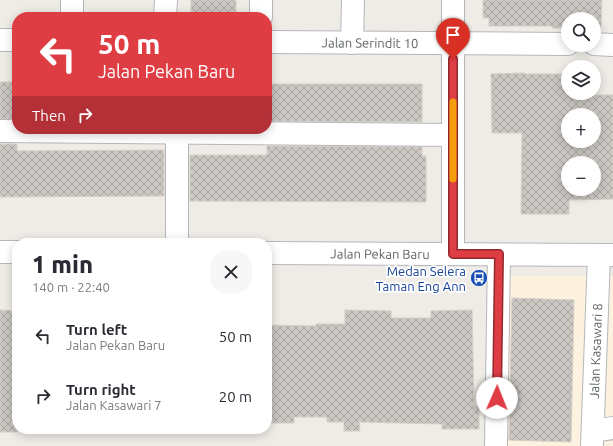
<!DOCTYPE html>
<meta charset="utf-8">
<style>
:root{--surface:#fff;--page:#f7f7f7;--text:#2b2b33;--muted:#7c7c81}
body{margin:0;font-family:Ubuntu,sans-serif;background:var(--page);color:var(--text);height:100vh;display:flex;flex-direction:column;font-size:15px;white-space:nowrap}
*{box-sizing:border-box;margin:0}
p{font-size:13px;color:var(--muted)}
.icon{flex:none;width:22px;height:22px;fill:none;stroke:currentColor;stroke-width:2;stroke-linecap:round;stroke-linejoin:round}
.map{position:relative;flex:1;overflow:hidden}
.panel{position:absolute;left:12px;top:238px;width:260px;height:196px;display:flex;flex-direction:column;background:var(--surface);border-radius:16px;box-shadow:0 2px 10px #0003}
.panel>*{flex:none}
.banner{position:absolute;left:12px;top:12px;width:260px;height:122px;border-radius:16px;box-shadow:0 2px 10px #0003;background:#df3d44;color:#fff;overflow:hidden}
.tools{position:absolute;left:561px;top:12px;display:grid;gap:8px}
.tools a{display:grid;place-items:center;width:40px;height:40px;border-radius:50%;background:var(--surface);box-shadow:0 2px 10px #0003;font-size:20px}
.pin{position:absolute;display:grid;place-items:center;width:34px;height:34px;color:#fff;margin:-41px -17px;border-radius:50% 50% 50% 0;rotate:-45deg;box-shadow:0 0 4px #0007}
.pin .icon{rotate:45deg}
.me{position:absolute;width:44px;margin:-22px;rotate:1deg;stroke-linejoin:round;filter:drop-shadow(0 0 3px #0008)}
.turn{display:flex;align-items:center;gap:14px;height:84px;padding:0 20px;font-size:18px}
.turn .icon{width:52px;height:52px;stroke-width:2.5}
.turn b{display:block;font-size:28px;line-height:34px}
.then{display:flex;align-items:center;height:38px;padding:0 20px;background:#0003;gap:8px;font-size:15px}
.round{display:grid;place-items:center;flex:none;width:42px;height:42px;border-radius:16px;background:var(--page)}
.head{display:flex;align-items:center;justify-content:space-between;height:68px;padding:0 20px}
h1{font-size:24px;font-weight:800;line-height:30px}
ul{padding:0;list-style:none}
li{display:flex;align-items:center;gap:12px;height:60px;padding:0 20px}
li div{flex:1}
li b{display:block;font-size:15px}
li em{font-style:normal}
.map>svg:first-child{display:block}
</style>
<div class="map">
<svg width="613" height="446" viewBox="0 0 613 446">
<defs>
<pattern id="building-cross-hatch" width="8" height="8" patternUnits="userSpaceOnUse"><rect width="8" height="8" fill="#cbc7c3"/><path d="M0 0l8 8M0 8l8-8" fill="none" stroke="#a8a5a2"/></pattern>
</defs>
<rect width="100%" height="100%" fill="#efece7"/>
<path fill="#fcf2df" d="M494,276H613V446H490Z"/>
<g fill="url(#building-cross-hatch)" stroke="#d4cec5" fill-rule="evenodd">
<rect x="191" y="0" width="45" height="17"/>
<path d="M483,0H602L601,28H594V19H568V28H552V26H489V18H483Z"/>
<path d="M525,73V74H568V93H570V95H613V199L569,200V214H521L522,133H492L491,74ZM568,115H594V141H568ZM568,163H594V189H568Z"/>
<rect x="0" y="82" width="17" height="37"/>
<path d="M267,84H422V122L267,121Z"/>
<path d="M0,144H17V151L164,150V196L0,197Z"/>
<path d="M267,146L422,147V156H426V202L190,201V155H267Z"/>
<path d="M512,298L574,300L571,442L509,440Z"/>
<path d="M0,310L17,311V432H0Z"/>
<path d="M345,310L391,311V318H431V311L472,310L474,406H479V429H442V424L359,422L360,431H344V422H327V417H294V423H267V325L316,326V324H345Z"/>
</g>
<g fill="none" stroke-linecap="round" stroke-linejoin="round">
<defs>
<g id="minor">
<path d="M72,0V17"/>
<path d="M453,0V254"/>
<path d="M165,17L166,0"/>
<path d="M261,17V0"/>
<path d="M0,40H17"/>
<path id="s1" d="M267,42L568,44"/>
<path d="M352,43L353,0"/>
<path d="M594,44L613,45"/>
<path d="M0,131L453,135"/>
<path d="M177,243V129"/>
<path d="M0,252H17"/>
<path id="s2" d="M267,253L613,255"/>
<path d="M593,431L613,428"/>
<path d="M496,446L499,255"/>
<path id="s3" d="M592,446L599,255"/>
</g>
</defs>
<use href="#minor" stroke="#b4b7ba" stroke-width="24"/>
<use href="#minor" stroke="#fff" stroke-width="22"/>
</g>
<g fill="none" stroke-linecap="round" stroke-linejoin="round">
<defs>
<path id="route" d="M453,59V254H499L497,398"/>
</defs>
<use href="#route" stroke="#91282c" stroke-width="10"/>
<use href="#route" stroke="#df3d44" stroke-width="7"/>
<path stroke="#f59e0b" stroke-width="7" d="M453,102V179"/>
</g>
<defs>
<symbol id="bus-disc" viewBox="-11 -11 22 22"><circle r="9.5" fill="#1a4fb4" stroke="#fff"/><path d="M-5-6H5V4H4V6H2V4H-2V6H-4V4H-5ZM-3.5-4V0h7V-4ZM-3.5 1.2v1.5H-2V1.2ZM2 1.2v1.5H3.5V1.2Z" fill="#fff"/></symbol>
</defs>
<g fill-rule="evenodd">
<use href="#bus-disc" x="469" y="268" width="20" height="20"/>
</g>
<g text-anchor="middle" stroke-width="3.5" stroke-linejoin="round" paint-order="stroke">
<g font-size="13" fill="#5e6366" stroke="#fff">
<text dy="5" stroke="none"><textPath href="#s1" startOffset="103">Jalan Serindit 10</textPath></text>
<text dy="5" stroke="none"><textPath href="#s2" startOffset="113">Jalan Pekan Baru</textPath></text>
<text dy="5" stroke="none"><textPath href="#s3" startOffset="95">Jalan Kasawari 8</textPath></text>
</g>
<g font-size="13" fill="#164399" stroke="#fff" text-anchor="end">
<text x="466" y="276">Medan Selera<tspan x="466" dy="15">Taman Eng Ann</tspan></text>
</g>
</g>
</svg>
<div class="tools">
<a><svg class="icon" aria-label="search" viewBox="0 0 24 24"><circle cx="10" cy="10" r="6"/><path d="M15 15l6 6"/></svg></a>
<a><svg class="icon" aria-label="layers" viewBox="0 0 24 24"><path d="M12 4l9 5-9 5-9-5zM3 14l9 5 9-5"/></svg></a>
<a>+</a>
<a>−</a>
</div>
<div class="pin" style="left:453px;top:59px;background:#d93025"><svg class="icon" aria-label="arrive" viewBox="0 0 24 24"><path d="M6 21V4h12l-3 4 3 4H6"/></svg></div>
<svg class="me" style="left:497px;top:398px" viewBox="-20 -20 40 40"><circle r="19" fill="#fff"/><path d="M0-13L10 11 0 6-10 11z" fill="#df3d44"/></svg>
<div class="banner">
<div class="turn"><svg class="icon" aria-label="left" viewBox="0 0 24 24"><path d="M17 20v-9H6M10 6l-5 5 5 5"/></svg><div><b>50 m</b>Jalan Pekan Baru</div></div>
<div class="then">Then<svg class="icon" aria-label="right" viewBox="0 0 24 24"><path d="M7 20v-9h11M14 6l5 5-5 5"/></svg></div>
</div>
<section class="panel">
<div class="head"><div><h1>1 min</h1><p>140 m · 22:40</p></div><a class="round"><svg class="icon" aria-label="close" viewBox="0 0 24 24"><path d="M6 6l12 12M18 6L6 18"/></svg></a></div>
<ul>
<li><svg class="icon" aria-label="left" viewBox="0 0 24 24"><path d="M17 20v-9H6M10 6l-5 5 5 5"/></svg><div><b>Turn left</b><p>Jalan Pekan Baru</p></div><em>50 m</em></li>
<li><svg class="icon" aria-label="right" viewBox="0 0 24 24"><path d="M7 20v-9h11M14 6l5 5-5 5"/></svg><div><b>Turn right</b><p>Jalan Kasawari 7</p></div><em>20 m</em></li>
</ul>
</section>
</div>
